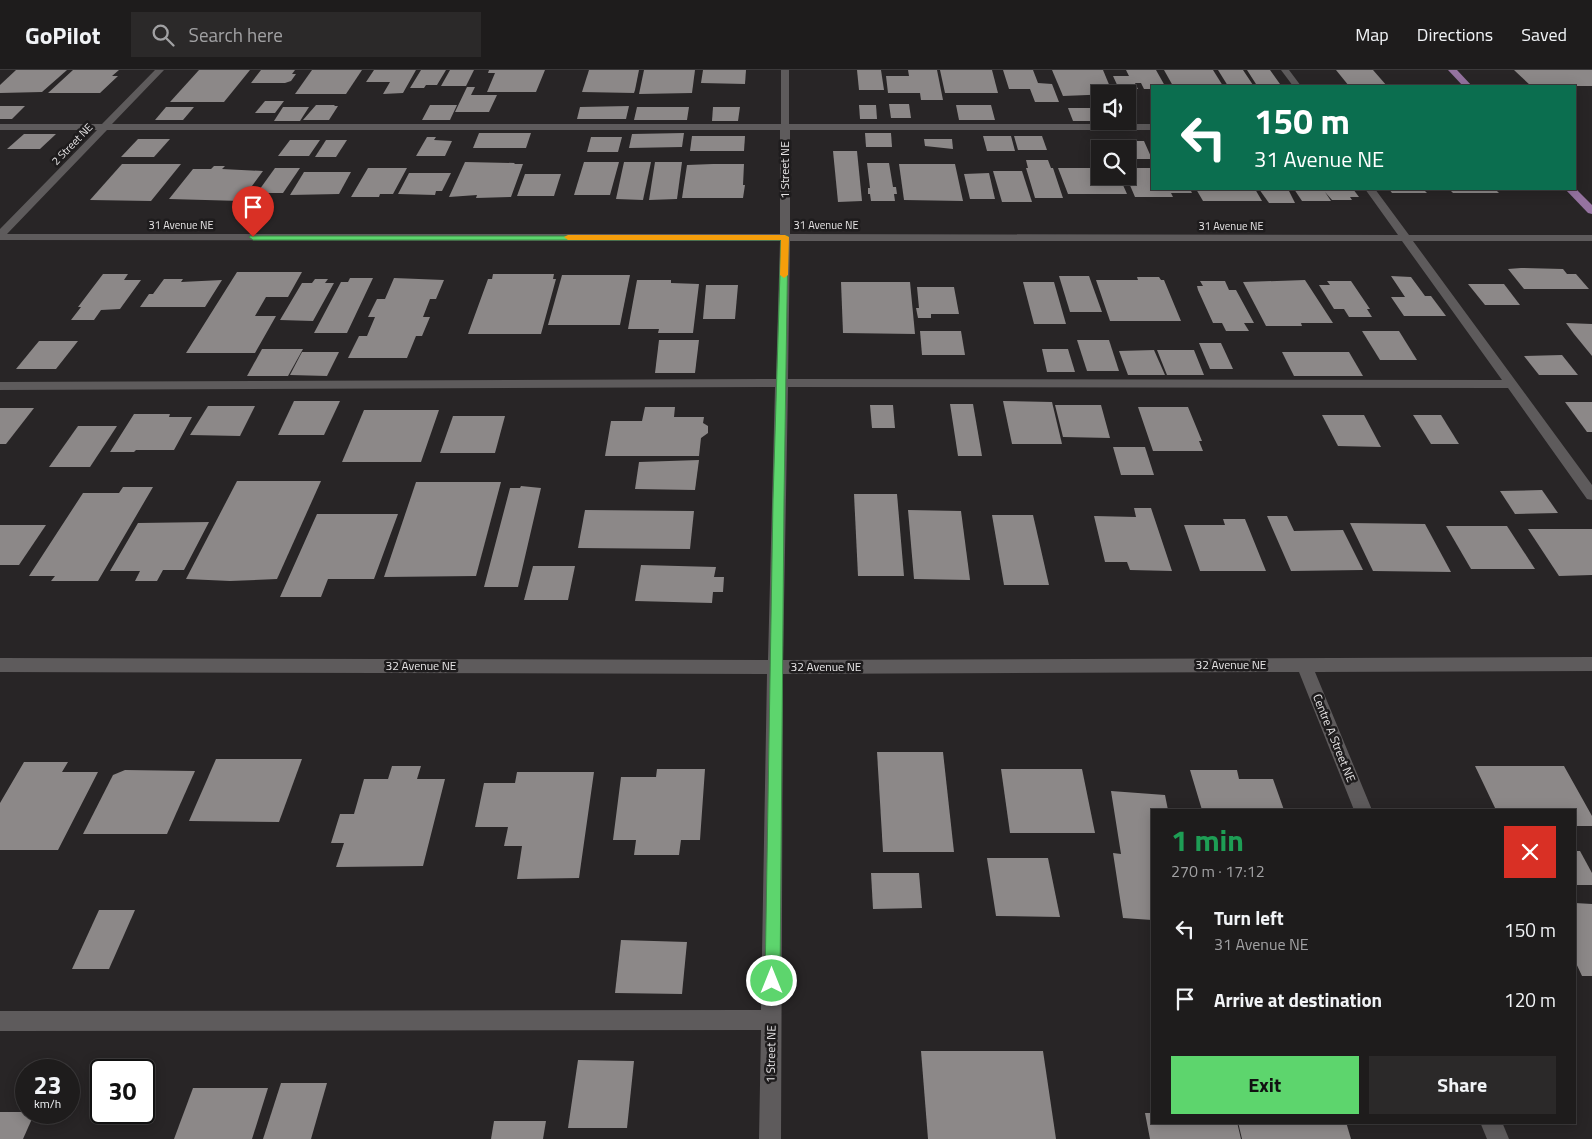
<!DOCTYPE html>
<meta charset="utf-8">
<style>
:root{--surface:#1e1c1c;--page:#2b2929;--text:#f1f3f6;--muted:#a1a1a3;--line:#3c3a3b;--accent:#5dd56d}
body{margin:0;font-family:"Titillium Web",sans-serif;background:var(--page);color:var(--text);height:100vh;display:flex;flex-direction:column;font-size:19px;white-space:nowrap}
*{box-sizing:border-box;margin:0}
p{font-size:16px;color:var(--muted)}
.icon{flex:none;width:28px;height:28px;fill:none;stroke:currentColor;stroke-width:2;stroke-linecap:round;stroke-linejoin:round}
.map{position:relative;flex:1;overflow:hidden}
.details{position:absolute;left:1151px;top:739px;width:425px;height:315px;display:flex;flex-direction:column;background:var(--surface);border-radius:0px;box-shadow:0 2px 12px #0003,0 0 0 1px var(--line)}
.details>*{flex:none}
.banner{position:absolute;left:1151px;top:15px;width:425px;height:105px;border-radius:0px;box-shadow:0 2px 12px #0003,0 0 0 1px var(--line);background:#0b6e4f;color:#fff;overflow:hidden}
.buttons{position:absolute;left:1091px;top:15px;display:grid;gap:10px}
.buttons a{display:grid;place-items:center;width:45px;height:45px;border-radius:0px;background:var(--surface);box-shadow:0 2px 12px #0003,0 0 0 1px var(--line);font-size:25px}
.speed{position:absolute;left:15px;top:989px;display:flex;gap:10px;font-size:25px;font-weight:700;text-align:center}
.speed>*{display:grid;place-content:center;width:65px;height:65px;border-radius:50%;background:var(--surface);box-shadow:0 2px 12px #0003,0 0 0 1px var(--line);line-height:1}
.speed small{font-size:12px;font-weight:400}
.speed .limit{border:2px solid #111;border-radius:8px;background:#fff;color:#111}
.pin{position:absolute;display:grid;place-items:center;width:42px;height:42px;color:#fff;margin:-51px -21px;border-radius:50% 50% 50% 0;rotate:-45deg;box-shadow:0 0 5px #0007}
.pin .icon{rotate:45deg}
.me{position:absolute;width:55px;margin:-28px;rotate:0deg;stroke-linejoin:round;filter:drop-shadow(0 0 4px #0008)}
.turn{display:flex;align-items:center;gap:18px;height:105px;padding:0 20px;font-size:22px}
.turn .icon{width:65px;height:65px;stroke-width:2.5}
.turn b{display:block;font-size:35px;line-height:42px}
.round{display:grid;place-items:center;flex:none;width:52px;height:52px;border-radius:0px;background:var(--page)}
.overview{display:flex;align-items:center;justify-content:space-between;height:85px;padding:0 20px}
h1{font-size:30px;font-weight:700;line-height:38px;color:#1e9e55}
.button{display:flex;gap:10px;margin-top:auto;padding:10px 20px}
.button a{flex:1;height:58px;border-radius:0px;background:var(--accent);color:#111;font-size:20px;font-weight:700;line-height:58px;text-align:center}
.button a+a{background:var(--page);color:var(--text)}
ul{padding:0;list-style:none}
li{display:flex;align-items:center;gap:15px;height:70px;padding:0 20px}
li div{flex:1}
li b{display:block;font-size:19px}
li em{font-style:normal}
header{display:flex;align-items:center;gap:30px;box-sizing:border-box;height:70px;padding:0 25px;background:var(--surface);border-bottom:1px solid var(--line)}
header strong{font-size:24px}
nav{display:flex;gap:28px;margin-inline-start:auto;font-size:18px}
.search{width:350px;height:45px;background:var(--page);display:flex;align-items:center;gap:12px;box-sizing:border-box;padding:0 18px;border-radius:0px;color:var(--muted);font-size:19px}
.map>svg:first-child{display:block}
</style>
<header>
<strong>GoPilot</strong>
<div class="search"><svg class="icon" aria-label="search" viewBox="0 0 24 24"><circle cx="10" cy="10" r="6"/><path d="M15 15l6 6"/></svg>Search here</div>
<nav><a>Map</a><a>Directions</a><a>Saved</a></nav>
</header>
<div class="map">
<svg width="1592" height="1069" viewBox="0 0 1592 1069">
<rect width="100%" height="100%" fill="#282526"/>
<g fill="#8c8888">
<path d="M16,0H67L42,22L0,23V15Z"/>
<path d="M73,0H119L112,6H118L100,23H48Z"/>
<path d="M199,0H250L224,32H170Z"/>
<path d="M261,0H295L292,4H296L291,11L285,13H251Z"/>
<path d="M312,0H362L346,24H295Z"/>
<path d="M374,0H416L403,23L383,24L390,12H366Z"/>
<path d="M421,0H446L437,15H426L424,18H410Z"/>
<path d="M450,0H474L466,16H441Z"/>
<path d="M489,0H545L536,22H487L495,3H488Z"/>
<path d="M589,0H639L635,20L634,23L582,22Z"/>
<path d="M644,0H695L692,23L639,24Z"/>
<path d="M703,0H746L745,14L701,13Z"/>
<path d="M857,0H881L884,20H859Z"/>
<path d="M908,0H937L943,30H921L920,23H888L886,6H909Z"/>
<path d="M940,0H992L998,23H945Z"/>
<path d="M1003,0H1033L1038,13L1052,14L1059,32H1035L1030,19H1009Z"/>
<path d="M1052,0H1103L1113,24L1063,26Z"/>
<path d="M1126,0H1156L1165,16H1152V19H1144L1141,13H1135L1138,19H1119L1113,6H1129Z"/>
<path d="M1164,0H1213L1223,16H1173Z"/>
<path d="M1218,0H1243L1253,15H1251L1252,16H1228Z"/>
<path d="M1247,0H1270L1280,14H1277L1279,16L1256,14Z"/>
<path d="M1336,0H1373L1387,16H1349Z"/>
<path d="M1514,0H1592V16H1531Z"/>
<path d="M467,17H475L471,25H497L489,42H455Z"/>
<path d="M265,31H284L275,43H255Z"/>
<path d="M889,34H909L911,48H891Z"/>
<path d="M316,35H335L334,36H338L329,50H303Z"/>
<path d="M430,35H457L450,50H422Z"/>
<path d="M859,35H876L877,49H860Z"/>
<path d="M956,35H991L995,50H959Z"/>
<path d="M0,36H25L12,49H0Z"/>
<path d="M629,36L626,49H577L580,37Z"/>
<path d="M166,37H194L183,50H155Z"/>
<path d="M283,37H309L300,51H274Z"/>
<path d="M637,37H689L687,50H634Z"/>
<path d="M713,37H740L738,51H712Z"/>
<path d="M1068,38H1100V51H1073Z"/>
<path d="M479,63H531L526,78H473Z"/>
<path d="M684,63L682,77L629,78L632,64Z"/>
<path d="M865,63H891L892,77H866Z"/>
<path d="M24,64H56L40,79H7Z"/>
<path d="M692,66H745L744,81H690Z"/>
<path d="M983,66H1011L1015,81H987Z"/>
<path d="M1014,66H1042L1047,80H1018Z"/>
<path d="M427,67H436L434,70L452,71L445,86H416Z"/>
<path d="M591,67H622L618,82H587Z"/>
<path d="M138,69H170L154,87H121Z"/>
<path d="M924,69H952L953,79L925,76Z"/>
<path d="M290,70H320L309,86H278Z"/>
<path d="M326,70H347L336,87H315Z"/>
<path d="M1109,71H1144L1152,89H1128V79H1113Z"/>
<path d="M833,81H857L862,131L838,132Z"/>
<path d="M1026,90H1048L1051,98H1053L1063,128H1035L1026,98H1028Z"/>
<path d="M465,92L515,93L514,94H523L511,127L476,128L477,125L449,127Z"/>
<path d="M584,92H619L610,125H574Z"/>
<path d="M624,92H651L643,130L616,129Z"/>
<path d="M655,92H682L677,129L649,130Z"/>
<path d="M867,93H889L893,117H896L897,124H894L895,131H871L870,124H868V118H870Z"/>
<path d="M122,94H181L151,131L90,130Z"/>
<path d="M713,94H744L743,115H745L743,128H682L687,95Z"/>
<path d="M899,94H955L963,131L904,130Z"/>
<path d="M214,96H225L222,99L263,101L241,131L169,129L193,99H211Z"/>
<path d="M275,98H300L283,123H257Z"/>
<path d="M368,98H407L393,124H380L379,127H351Z"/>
<path d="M1058,98H1100V106H1119L1127,124H1068Z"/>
<path d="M1128,98H1152V119H1190L1192,123H1171L1173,127H1135L1126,106H1128Z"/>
<path d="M993,101H1022L1032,132H1002Z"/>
<path d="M304,102H351L339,124L290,125Z"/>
<path d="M409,103H451L442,121H436L435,125L398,124Z"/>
<path d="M989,103L995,129H970L964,104Z"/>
<path d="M525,104H561L554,126H517Z"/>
<path d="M1196,119H1255L1262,131H1203Z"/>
<path d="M1259,119H1288L1295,133H1269Z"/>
<path d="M1294,119H1353L1359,127H1350L1352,130H1332L1325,122L1331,131H1302Z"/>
<path d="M1389,119H1423L1427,123H1392Z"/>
<path d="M1449,119H1495L1499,123H1453Z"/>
<path d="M1521,198L1563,199L1567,204H1576L1589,219H1524L1508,199Z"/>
<path d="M237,202H302L288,227H266L255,246H276L255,283H186Z"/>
<path d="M103,204H128L124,210H141L120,239L101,240L94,250H71L81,237H78Z"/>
<path d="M493,204H554L553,209H556L541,264H468L488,209H492Z"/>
<path d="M562,205H630L620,255H548Z"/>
<path d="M1059,206H1089L1102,242H1070Z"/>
<path d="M1391,206L1411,207L1425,226H1431L1446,246H1404L1391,227H1405Z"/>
<path d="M1137,207H1159L1161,210H1164L1181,251H1110L1096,210H1138Z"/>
<path d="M350,208H373L347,263H314L341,212H348Z"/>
<path d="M394,208L444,210L436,229H430L423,247H430L422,266H416L407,288H348L359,266H367L375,247H368L377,229H385Z"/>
<path d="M164,209H183L181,212L222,210L205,237H140L149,224H153Z"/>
<path d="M315,209H328L325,213H334L313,251L280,250L302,213H312Z"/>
<path d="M637,210H671V213L699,214L693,263H658L659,259H628Z"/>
<path d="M1305,210L1333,253H1301L1302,256H1266L1243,212Z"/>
<path d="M1200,211H1225L1229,220H1236L1254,253H1244L1249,261H1226L1222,253H1213L1198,220L1197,216H1203Z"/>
<path d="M1327,211H1351L1370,239H1367L1372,247H1349L1344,239H1334L1319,215H1330Z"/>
<path d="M841,212H910L915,264L843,263Z"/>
<path d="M1023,212H1054L1066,254H1034Z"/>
<path d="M1468,214H1504L1520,235H1485Z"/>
<path d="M706,215H738L735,249H703Z"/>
<path d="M917,217H954L959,244H931V248H918L916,238H919Z"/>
<path d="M1566,253L1592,254V286L1574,264Z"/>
<path d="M920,261H961L965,285H922Z"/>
<path d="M1362,261H1399L1417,290H1380Z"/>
<path d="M659,270H699L695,303H655Z"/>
<path d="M1077,270H1109L1119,301H1087Z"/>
<path d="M39,271H78L56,299H16Z"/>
<path d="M1199,273H1221L1233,299H1210Z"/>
<path d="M262,279H303L288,306H247Z"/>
<path d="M1042,279H1068L1075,302H1047Z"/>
<path d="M1154,280L1165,305H1128L1119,281Z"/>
<path d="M1157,280H1194L1204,305H1167Z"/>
<path d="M302,282H339L327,306L290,305Z"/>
<path d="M1282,282H1349L1363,306H1294Z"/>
<path d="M1562,285L1578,305H1539L1524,286Z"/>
<path d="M294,331H340L324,365H278Z"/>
<path d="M1003,331L1052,332L1062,374H1012Z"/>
<path d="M1565,332H1592V362H1587Z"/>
<path d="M950,334H973L982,386H958Z"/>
<path d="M870,335H893L895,358H872Z"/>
<path d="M1055,335H1101L1110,368L1063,367Z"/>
<path d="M208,336H255L240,366L190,365Z"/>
<path d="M645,337H675L674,347H704L703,353L708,356V363L701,368L699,386H605L611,351H642Z"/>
<path d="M1138,337H1188L1202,371H1199L1203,381H1153Z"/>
<path d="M0,338H34L6,374H0Z"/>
<path d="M364,340H439L421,392H342Z"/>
<path d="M134,344H170L169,347H192L174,380H136L134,382H110Z"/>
<path d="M1322,345H1364L1381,377L1338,376Z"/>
<path d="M1413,345H1441L1459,374H1431Z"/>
<path d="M453,346H505L495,383H440Z"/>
<path d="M78,356H117L90,397H49Z"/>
<path d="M1113,377H1145L1154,405H1121Z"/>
<path d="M699,390L695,420L635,419L639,392Z"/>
<path d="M237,411H321L277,509L230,511L186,509Z"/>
<path d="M416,412H501L476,506L384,507Z"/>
<path d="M521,416L541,418L518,517H484L510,418H520Z"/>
<path d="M123,417H153L98,511H51L55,506H29L83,423H119Z"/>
<path d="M1542,420L1558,443L1515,444L1500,421Z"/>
<path d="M854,424H897L904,506H858Z"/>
<path d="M1134,438H1151L1172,501L1130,500L1127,492H1105L1094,446L1136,447Z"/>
<path d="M585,440L694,441L690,479L578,478Z"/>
<path d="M908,440L961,441L970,510L914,509Z"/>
<path d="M317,444H398L374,509H328L321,527H280Z"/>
<path d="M992,445H1033L1049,515H1004Z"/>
<path d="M1267,446H1287L1294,461L1343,460L1363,500L1291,501Z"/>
<path d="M1223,449H1245L1266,501H1200L1184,455H1225Z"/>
<path d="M209,452L184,500H163L157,511H135L140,501H110L138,453Z"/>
<path d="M1350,453L1425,454L1451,502L1373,501Z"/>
<path d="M0,455H46L19,495H0Z"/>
<path d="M1446,456H1507L1535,499H1471Z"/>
<path d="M1528,459H1592V505L1559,506Z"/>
<path d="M641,495L716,497L714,507H724L723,522H713L712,533L635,531Z"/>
<path d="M533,496H575L568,530H524Z"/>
<path d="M877,682H943L954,782H883Z"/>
<path d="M216,689H302L279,752L189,751Z"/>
<path d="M24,692H68L62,702H98L58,780H0V733Z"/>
<path d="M392,696H421L417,709H445L423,796L336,797L344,773H331L340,744H354L364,709H388Z"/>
<path d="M1475,696H1564L1592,746V756H1575V740H1496Z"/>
<path d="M657,699H705L700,770H681L679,785H634L636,770H613L621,707H656Z"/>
<path d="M1001,699H1082L1095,763H1010Z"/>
<path d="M125,700L195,701L167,764H83L113,705Z"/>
<path d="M1190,700H1237L1239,709H1273L1284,740H1202Z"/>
<path d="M517,702H594L579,808L517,809L522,776H504L508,757H475L484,713H515Z"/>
<path d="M1111,721L1165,725L1168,740H1152V850L1123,848L1113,783L1121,784Z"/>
<path d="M1575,781H1580L1592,803V815H1575Z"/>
<path d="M987,788H1048L1060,847L996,846Z"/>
<path d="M871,803H919L922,838L873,839Z"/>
<path d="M1575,833L1592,834V906H1582L1575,891Z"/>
<path d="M99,840H135L109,899H72Z"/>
<path d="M621,870L687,872L682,924L615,923Z"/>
<path d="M921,981H1043L1056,1069H928Z"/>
<path d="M578,990L634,991L627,1058H568Z"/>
<path d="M281,1013H327L311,1069H263Z"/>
<path d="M193,1018H268L252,1069H174Z"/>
<path d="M0,1042H35L23,1069H0Z"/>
<path d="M1145,1043H1152V1052H1237L1241,1069H1150Z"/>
<path d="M494,1051H546L543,1069H491Z"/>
<path d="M1238,1052H1346L1351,1069H1242Z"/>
</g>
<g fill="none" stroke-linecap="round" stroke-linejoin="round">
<g fill="#5e5b5c" fill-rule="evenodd">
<path d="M155,0H164L112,54H781V0H789V54H1152V60H790V164L1398,165L1365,119H1375L1409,165H1592V171H1413L1592,415V430L1587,429L1508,318L788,317L783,590L1592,587V601L1315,602L1372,740H1354L1299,602L783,604L781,1069H759L761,960L0,961V941L761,940L767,604L0,602V588L768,590L775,317L0,320V312L776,309L780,171L0,170V159L97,60H0V54H102ZM107,60H780V164H7ZM790,171H1402L1502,310L788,309Z"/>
<path d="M1281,0H1289L1301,16H1293Z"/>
<path d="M1480,1052H1502L1509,1069H1487Z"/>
</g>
<g fill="#9573a0" fill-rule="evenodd">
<path d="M1448,0H1457L1472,16H1463Z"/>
<path d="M1575,118L1592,135V144L1588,143L1565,119Z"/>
</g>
</g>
<path fill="#5dd56d" stroke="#3c8a47" d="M250,166H788L784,430L780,911L777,917L772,919L767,917L765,911L773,430L781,170H253L249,167Z"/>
<path fill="#f59e0b" d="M785,165L789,167L788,205L784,208L780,205L781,170H568L564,167L568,165Z"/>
<g text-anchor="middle" stroke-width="5" stroke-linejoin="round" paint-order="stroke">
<g font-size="11" fill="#e7e5e6" stroke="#1e1c1d">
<text transform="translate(72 74) rotate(-46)" y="4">2 Street NE</text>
<text x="181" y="159">31 Avenue NE</text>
<text x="826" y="159">31 Avenue NE</text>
<text x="1231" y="160">31 Avenue NE</text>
</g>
<g font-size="12" fill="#e7e5e6" stroke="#1e1c1d">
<text transform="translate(785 100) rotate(-90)" y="4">1 Street NE</text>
<text x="1231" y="599">32 Avenue NE</text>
<text x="421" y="600">32 Avenue NE</text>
<text x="826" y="601">32 Avenue NE</text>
<text transform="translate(1334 668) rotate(68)" y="4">Centre A Street NE</text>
<text transform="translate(771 984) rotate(-89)" y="4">1 Street NE</text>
</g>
</g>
</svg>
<div class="buttons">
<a><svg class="icon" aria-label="sound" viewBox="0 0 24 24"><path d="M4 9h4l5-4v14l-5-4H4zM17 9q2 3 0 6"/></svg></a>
<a><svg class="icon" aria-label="search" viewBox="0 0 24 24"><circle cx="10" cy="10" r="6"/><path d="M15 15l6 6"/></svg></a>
</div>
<div class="speed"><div>23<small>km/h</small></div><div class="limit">30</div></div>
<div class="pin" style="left:253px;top:167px;background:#d93025"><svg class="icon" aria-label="arrive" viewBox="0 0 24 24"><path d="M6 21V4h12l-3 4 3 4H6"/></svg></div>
<svg class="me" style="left:772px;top:911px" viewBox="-20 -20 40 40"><circle r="17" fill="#5dd56d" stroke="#fff" stroke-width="3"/><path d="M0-11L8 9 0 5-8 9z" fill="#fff"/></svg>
<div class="banner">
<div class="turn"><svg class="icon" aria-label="left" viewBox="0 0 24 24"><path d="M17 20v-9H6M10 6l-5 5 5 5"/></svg><div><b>150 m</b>31 Avenue NE</div></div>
</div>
<section class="details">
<div class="overview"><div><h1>1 min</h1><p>270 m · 17:12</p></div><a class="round" style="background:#d93025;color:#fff"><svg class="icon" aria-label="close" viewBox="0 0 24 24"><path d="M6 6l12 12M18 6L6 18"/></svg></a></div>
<ul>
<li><svg class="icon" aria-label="left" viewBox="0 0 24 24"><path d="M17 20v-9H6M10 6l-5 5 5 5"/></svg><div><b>Turn left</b><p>31 Avenue NE</p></div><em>150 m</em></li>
<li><svg class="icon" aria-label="arrive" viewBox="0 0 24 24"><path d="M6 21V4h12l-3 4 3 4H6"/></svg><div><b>Arrive at destination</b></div><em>120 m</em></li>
</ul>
<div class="button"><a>Exit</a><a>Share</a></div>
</section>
</div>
